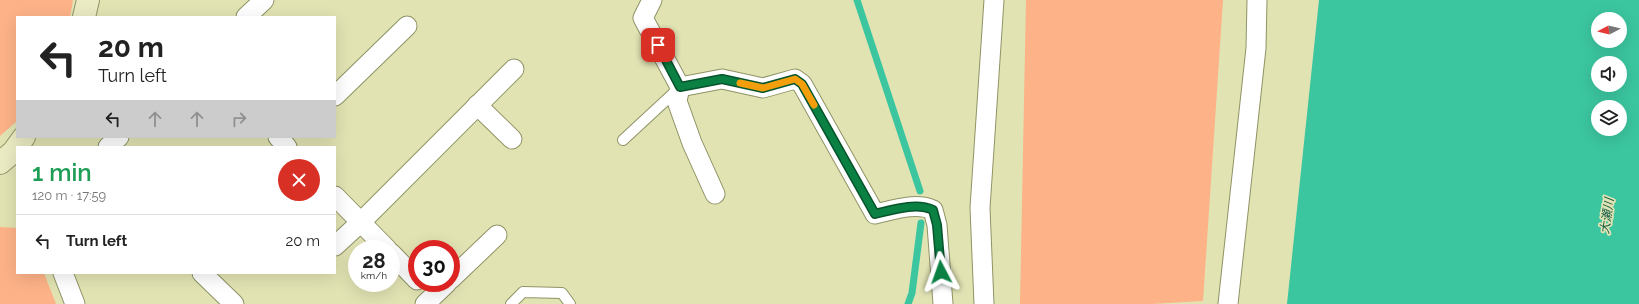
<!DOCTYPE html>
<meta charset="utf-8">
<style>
:root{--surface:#fff;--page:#f2f2f2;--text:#222;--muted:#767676;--line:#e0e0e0}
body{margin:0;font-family:Raleway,"Noto Sans JP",sans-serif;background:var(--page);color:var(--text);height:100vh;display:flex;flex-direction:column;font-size:15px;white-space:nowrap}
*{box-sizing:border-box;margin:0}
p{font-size:13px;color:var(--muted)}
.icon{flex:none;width:22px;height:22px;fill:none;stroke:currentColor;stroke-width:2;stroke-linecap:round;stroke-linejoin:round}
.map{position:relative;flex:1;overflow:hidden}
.side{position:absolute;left:16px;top:146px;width:320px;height:128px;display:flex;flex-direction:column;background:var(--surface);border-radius:0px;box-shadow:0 4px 16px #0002}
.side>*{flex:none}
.top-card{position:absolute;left:16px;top:16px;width:320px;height:122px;border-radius:0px;box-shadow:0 4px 16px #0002;background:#fff;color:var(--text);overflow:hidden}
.needle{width:26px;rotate:263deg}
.buttons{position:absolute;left:1591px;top:12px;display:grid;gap:8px}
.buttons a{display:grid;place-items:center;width:36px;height:36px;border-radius:50%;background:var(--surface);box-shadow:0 4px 16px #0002;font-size:20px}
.speed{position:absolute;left:348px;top:240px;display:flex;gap:8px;font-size:20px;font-weight:700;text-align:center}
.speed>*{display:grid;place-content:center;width:52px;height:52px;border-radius:50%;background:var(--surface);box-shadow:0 4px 16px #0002;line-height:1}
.speed small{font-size:10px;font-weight:400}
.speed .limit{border:6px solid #d22;background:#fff;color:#111}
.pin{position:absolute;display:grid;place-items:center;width:34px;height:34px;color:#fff;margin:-17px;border-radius:8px;box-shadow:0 2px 6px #0006}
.me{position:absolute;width:44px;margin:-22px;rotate:356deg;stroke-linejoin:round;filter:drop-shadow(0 0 3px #0008)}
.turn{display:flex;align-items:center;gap:14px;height:84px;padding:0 16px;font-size:18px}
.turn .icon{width:52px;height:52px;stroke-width:2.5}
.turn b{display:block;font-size:28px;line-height:34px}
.lanes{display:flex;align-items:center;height:38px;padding:0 16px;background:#0003;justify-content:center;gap:20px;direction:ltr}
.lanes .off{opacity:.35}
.round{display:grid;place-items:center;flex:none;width:42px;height:42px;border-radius:21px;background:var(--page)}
.summary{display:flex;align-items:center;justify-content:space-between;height:68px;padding:0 16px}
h1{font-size:24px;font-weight:600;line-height:30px;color:#1e9e55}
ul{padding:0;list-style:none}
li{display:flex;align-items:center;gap:12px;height:52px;padding:0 16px;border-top:1px solid var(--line)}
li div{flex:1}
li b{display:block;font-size:15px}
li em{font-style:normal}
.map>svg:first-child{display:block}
</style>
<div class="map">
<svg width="1639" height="304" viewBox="0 0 1639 304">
<rect width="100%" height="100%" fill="#e1e3b3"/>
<g fill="#fdb287">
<path d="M0,0H73L70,17H17V121L0,136Z"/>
<path d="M1026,0H1223L1203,301L1151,304H1020Z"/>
<path d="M0,227L17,228V273H44L56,304H0Z"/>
</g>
<path fill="#3bc69f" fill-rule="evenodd" d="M1319,0H1639V304H1287ZM1598,19H1620V41H1598ZM1598,63H1620V85H1598ZM1598,107H1620V129H1598Z"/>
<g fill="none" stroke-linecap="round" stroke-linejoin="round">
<g stroke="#3bc69f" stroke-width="7">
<path d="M857,0L920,191"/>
<path d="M908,304L912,293L921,223"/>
</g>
<defs>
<g id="lane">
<path d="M623,140L677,90"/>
<path d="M511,304L523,292L562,293L570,304"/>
</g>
<g id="street">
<path d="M652,0L643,18L680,87L677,101L692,143L715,194"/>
<path d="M246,17L264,0"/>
<path d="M680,87L722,79L763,88L795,79L802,84L875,214C893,210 916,202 933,210L937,225L943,304"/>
<path d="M335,96L407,26"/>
<path d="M477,105L512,139"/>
<path d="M278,137L287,147"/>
<path d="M108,147L119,137"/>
<path d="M335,196L387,249"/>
<path d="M335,246L361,222L514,69"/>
<path d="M391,253L417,280"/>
<path d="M63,273L75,304"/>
<path d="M202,273L234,304"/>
<path d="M451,279L497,235"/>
<path d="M425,304L447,283"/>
<path d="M984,304L980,208L994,0"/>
<path d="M1228,304L1256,48L1257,0"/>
</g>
<g id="secondary">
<path d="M84,17L88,0"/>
<path d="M0,163L13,152L24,137"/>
</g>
</defs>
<use href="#lane" stroke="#909365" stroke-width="12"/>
<use href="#street" stroke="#909365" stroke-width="21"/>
<use href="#secondary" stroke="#909365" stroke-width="24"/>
<use href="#lane" stroke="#fff" stroke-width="10"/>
<use href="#street" stroke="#fff" stroke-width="19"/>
<use href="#secondary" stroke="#eaebc3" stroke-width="22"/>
</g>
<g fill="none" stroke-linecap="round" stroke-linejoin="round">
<defs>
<path id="route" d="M658,45L680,87L722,79L763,88L795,79L802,84L875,214C892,210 916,202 933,210L937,225L941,272"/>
</defs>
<use href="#route" stroke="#07532c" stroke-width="10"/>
<use href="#route" stroke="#0b8043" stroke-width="7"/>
<path stroke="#f59e0b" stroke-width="7" d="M740,83L763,88L795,79L802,84L814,105"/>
</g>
<g text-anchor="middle" stroke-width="3.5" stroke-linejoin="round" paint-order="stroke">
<g font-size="12" font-style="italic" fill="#115b47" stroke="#e1e3b3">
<text transform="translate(1607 216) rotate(-82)" y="4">大瀬川</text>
</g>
</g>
</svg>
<div class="buttons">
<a><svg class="needle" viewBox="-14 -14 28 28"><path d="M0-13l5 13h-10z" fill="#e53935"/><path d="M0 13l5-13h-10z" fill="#767676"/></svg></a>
<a><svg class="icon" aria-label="sound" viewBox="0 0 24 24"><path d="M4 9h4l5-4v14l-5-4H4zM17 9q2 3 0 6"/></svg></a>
<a><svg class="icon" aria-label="layers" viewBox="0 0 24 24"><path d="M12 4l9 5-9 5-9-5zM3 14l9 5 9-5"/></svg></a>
</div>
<div class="speed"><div>28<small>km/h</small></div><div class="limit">30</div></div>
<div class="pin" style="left:658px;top:45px;background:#d93025"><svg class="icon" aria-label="arrive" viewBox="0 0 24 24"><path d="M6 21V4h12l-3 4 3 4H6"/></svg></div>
<svg class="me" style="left:941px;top:272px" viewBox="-20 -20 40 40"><path d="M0-17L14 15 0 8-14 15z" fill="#0b8043" stroke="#fff" stroke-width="4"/></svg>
<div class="top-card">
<div class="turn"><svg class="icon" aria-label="left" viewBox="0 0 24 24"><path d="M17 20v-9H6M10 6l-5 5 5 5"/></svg><div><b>20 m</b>Turn left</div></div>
<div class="lanes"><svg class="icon" aria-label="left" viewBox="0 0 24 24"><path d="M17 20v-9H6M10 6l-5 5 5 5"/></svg><svg class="icon off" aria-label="ahead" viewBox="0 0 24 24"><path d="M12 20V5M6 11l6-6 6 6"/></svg><svg class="icon off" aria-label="ahead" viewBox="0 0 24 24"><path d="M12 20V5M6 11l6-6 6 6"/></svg><svg class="icon off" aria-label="right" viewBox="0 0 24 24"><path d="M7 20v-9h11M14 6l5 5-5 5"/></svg></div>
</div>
<section class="side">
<div class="summary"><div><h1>1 min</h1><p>120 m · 17:59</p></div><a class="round" style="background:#d93025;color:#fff"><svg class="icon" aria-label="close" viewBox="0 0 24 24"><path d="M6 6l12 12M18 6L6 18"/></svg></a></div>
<ul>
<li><svg class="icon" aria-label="left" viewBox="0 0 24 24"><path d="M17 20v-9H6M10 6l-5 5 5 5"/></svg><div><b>Turn left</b></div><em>20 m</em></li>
</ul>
</section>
</div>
